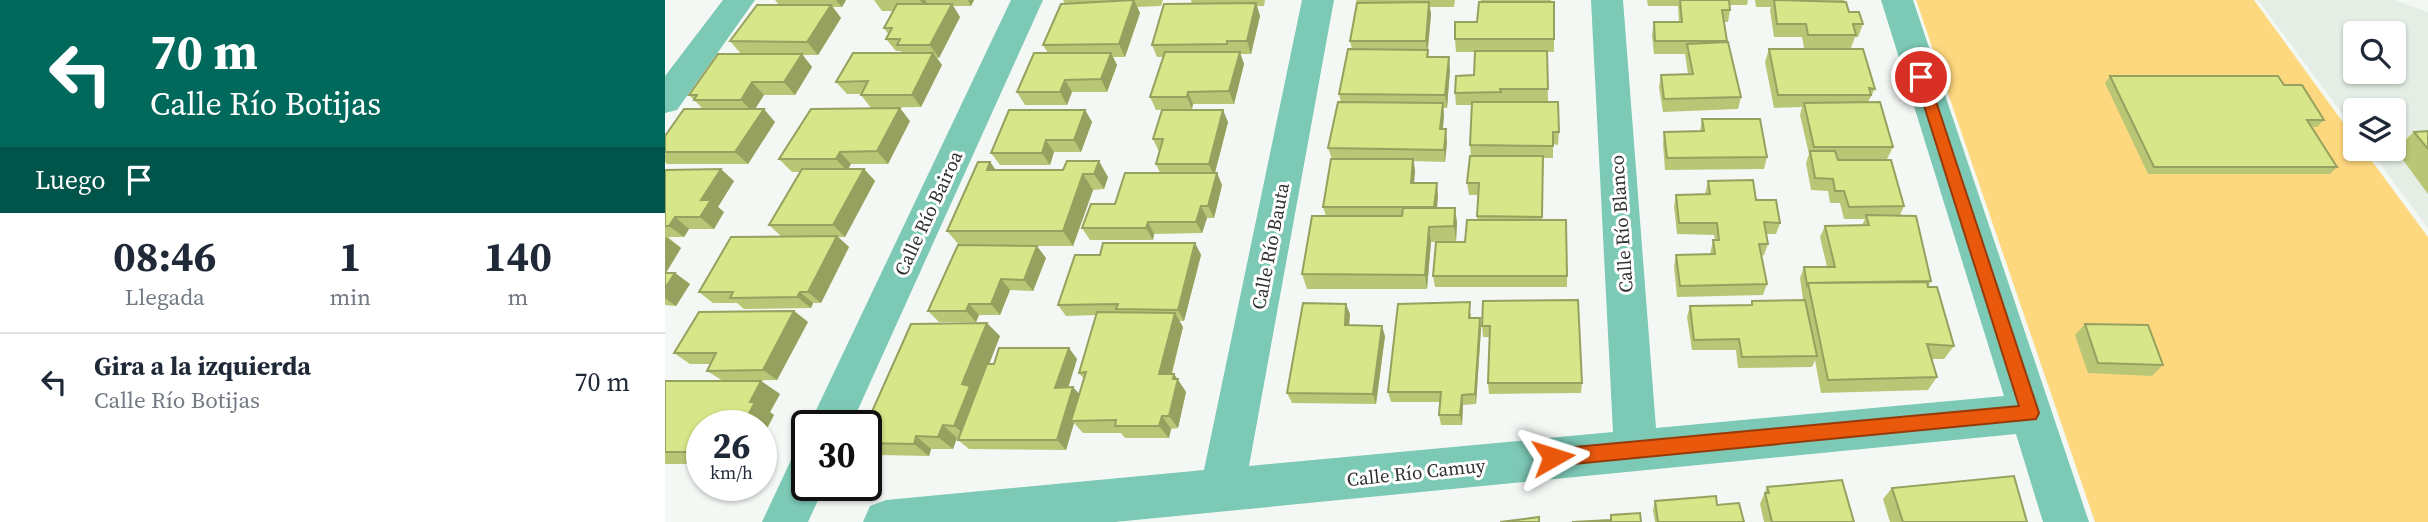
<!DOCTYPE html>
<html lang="es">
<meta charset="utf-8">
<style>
:root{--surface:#fff;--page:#f2f2f3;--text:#1f2937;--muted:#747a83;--line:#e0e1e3}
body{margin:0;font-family:"Source Serif 4",serif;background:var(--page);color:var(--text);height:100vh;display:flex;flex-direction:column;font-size:26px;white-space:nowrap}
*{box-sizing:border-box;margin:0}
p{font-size:23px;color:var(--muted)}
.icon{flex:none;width:38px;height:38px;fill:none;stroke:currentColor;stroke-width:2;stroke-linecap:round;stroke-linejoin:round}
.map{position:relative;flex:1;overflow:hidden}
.drawer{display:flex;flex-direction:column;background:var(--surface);width:665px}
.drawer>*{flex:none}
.top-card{background:#00695c;color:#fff;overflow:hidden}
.buttons{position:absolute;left:1678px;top:21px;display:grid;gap:14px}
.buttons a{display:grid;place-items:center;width:63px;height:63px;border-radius:7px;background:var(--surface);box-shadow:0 2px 5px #0004;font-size:35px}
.speed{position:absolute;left:21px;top:410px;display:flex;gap:14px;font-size:35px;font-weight:700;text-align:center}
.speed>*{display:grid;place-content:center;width:91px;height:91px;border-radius:50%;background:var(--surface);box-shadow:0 2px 5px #0004;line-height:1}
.speed small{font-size:18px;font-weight:400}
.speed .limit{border:4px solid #111;border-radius:10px;background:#fff;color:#111}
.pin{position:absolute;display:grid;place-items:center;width:60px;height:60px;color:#fff;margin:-30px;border:4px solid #fff;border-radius:50%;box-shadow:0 2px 7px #0007}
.me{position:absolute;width:77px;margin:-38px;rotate:84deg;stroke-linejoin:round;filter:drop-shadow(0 0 5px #0008)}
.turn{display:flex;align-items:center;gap:24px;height:147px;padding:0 35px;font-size:32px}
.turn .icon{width:91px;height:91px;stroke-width:2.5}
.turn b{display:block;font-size:49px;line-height:60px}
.then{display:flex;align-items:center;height:66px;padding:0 35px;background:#0003;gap:14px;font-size:26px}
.eta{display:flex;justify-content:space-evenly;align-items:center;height:119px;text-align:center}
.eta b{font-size:42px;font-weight:700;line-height:49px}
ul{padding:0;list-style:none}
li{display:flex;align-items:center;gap:21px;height:98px;padding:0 35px;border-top:2px solid var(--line)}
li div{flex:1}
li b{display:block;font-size:26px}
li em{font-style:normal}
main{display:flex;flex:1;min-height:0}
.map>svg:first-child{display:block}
</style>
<main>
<section class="drawer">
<div class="top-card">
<div class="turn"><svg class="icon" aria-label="left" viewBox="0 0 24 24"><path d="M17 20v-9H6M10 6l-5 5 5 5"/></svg><div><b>70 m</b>Calle Río Botijas</div></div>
<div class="then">Luego<svg class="icon" aria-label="arrive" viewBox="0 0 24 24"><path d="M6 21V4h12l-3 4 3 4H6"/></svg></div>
</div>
<div class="eta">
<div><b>08:46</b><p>Llegada</p></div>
<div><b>1</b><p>min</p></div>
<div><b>140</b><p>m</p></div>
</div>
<ul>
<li><svg class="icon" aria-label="left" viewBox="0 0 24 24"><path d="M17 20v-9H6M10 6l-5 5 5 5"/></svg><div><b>Gira a la izquierda</b><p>Calle Río Botijas</p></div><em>70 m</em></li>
</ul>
</section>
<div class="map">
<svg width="1763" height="522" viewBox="0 0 1763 522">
<rect width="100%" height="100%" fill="#f4f8f4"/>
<path fill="#e4eee5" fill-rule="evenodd" d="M1593,0H1730L1763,12V228L1704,149H1729V110H1690V131ZM1690,33H1729V72H1690Z"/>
<path fill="#fed87e" d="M1251,0H1589L1690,139V149H1698L1763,237V522H1430Z"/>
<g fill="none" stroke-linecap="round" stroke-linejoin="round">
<g fill="#7cc9b6" fill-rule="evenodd">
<path d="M58,0H90L12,110L0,113V76Z"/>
<path d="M346,0H378L186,425H144Z"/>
<path d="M637,0H669L584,466L948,432L926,0H958L991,428L1339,396L1216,0H1248L1424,522H1378L1351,434L450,522H198L205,506L221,500L539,470Z"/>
<path d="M142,454V485H160L143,522H97L126,460Z"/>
</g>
</g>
<g fill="#b8c675">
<path d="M110,0H181L177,7H168L176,18L153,55H137L147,67L130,95H99L90,109L110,122L83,164H2L0,162V136L38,109L24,95L76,54L65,41L114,5Z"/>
<path d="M209,0H309L306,6H288L295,17L274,58H272L277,65L256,107L206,108L196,95V94H182L171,82L237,53L236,51H231L221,39L224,35L219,28L228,11H217Z"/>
<path d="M398,0H498L496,6L472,7L475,13L460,57H448L452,65L442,92H407L402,105H360L352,92L383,53L378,45L400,4Z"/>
<path d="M526,0H600L599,6H592L595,16L586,54H575L579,64L569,104H528L527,109L491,110L485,97L498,57H492L487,45L527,4Z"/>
<path d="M691,0H790L789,7H765L766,15L763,50L764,57L785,69L782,108H778L779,116L778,129L782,142L780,162L749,161L750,171L749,183L773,195L772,208H790L792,223L791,241L766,242L762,289H642L637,274L661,216L658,207L667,159L663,148L676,102L674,94L687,49L685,41L692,4Z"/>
<path d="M816,0H886V2H889V52H882L883,101H836L894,132L893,145L888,144V158H878L877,220L902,276V287H770L768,276L800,242L812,220L813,195H804L802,183L806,156L805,145L807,105H791L790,93L809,75L810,52H791L790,39L812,22Z"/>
<path d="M982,0H1083L1082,5H1065V10L1063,22H1059L1062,42L1076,97L1073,109L998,112L994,87L996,75L1023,74L1020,54H989L987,35L989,22H1014L1013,6H983Z"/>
<path d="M1090,0H1179V2L1184,12L1198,24L1193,37H1190L1186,48H1139L1137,37H1109L1105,10L1106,7H1091Z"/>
<path d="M1104,49L1210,89L1203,102L1228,147L1222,159H1172L1239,206L1235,215L1266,281L1263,287L1289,346L1279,359H1266L1272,377L1263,390L1156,393L1150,360L1147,367L1073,368L1071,350H1027L1022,317L1025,306L1086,305L1087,301L1138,300L1135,278L1139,267H1162L1155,237L1160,226L1197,225L1200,219H1179L1175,203H1165L1163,191L1146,190L1141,163L1144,154L1135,115L1137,107L1109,108L1100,62Z"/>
<path d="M1445,76L1619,85L1659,120L1652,127H1647L1672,167L1665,174H1483L1440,83Z"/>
<path d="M420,110L427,122L416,152H389L385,165H335L326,153Z"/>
<path d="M1037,119L1102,157L1099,169L1000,170L998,144L999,132L1035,131Z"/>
<path d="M245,121L223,164H186L183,169H199L210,181L180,237H173L184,247L156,303H148L146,308L79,309L72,303H48L34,292L116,236L104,225L135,172H127L114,159Z"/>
<path d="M563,122L550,173H552L557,185L549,218H542L537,233L489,234L488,240H425L417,228L495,173L491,164L494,152L488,139Z"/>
<path d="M1763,131V194L1730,149L1749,132Z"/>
<path d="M402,161L443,177L439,189L428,190L408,246H340L381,258L368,291L345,290L335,315H314L311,322H274L263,311L294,245L282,231L325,162L331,170H398Z"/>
<path d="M0,170L69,181L53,207L59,212L49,229H24L19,237H3L16,248L1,273H10L25,284L11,306L0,305Z"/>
<path d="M1043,181L1091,200L1115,223L1111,234H1101L1103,244L1099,255L1096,256L1102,284L1098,295L1012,297L1009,266L1011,255L1045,254L1048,240H1050L1049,235L1012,234L1009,206L1011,195L1040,194Z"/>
<path d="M530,243L536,255L519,321H514L518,327L507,374H509L521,392L513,428L506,429L504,438H460L456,433H418L409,423L401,450L304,449L293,440V438H292L288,449H266L264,456L214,455L201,446V425L335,336L324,364L412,359L403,387L414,394L419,379L414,373L431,315L401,316L393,305L435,255Z"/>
<path d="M818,301L917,383L916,393L824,394L823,383L825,337H818L817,326Z"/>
<path d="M129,311L143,322L112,380L58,381L42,371L46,364H25L9,353Z"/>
<path d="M806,313V318H815L816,329L811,404L798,405L797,425H776L774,415L775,402H726L723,392Z"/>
<path d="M685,314L684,325L720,336L711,404L627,403L622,393Z"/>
<path d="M1420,324L1498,365L1487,376L1423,373L1410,335Z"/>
<path d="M0,381H96L115,394L105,412L109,415L96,440V425H37V464H0Z"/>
<path d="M1102,487L1189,522H1099L1095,504Z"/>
<path d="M1227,488L1362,522H1225L1218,499Z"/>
<path d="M990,501L1052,505L1079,522H990L988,510Z"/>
</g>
<g fill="#96a15f">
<path d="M171,0H181L177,7Z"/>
<path d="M255,0H260L264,6L262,10Z"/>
<path d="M303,0H309L306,6Z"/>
<path d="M469,0L475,13L460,57L454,44Z"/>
<path d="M764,2L766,15L762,54L761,41Z"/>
<path d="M591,3L595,16L586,54L582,41Z"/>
<path d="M287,4L295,17L274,58L265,45Z"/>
<path d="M166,5L176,18L153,55L142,42Z"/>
<path d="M575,52L579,64L569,104L564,91Z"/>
<path d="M268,53L277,65L256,107L247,95Z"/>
<path d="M446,53L452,65L442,92L436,79Z"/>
<path d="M137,54L147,67L130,95L119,82Z"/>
<path d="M784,57L785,69L782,108L780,95Z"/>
<path d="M400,80L407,92L402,105L395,92Z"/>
<path d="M87,82L99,95L88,112L76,100Z"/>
<path d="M523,92L528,104L527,109L522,97Z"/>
<path d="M778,103L779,116L776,142L775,129Z"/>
<path d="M235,108L245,121L223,164L212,151Z"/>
<path d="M99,109L110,122L83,164L70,152Z"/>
<path d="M420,110L427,122L416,152L409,140Z"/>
<path d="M558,110L563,122L549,176L544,164Z"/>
<path d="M781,129L782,142L780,162L779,150Z"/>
<path d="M381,140L389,152L385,165L377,153Z"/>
<path d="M175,152L186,164L182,171L171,159Z"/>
<path d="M748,159L750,171L748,195L746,183Z"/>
<path d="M434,161L443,177L439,189L429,174Z"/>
<path d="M325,162L336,178L322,170Z"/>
<path d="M56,169L69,181L53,207L59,212L49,229L35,217L36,200Z"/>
<path d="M199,169L210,181L180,237L168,225Z"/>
<path d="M552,173L557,185L549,218L543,206Z"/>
<path d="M418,174L428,190L408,246L398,231Z"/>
<path d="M772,183L773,195L771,219L769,207Z"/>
<path d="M536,206L542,218L537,233L531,222Z"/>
<path d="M790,208L792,223L791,241L789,226Z"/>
<path d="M10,217L24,229L19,237L4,226Z"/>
<path d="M483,222L489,234L488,240L481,228Z"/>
<path d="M764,227L766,242L762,289L760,275Z"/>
<path d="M172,236L184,247L156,303L143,292Z"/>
<path d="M1,237L16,248L0,274V239Z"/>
<path d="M530,243L536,255L519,321L513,310Z"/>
<path d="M372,246L381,258L368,291L359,280Z"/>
<path d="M10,273L25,284L11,306L0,298V288Z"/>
<path d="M336,279L345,290L335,315L326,304Z"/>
<path d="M135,292L148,303L146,308L132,297Z"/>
<path d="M304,304L314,315L311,322L301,311Z"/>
<path d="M681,304L685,314L683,336L680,325Z"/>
<path d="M129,311L143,322L112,380L98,370Z"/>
<path d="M510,313L518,327L503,387L494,374Z"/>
<path d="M815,318L816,329L811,404L810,394Z"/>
<path d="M322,323L335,336L313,393L304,438L289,426L297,384Z"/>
<path d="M717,326L720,336L711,404L708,394Z"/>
<path d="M404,348L412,359L400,398L390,388Z"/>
<path d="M509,374L521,392L513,428L504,416Z"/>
<path d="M96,381L115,394L105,412L109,415L96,440V425H78L85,402Z"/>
<path d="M408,387L417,397L406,421L409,423L401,450L392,440Z"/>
<path d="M797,395L798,405L797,425L795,415Z"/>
<path d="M497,416L506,429L504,438L494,426Z"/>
<path d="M278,425L292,438L288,449L273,437Z"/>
<path d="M251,436L266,449L264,456L249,444Z"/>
</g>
<g fill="#d6e688" stroke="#96a15f" stroke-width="2">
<path d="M469,0L454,44L378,45L396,4Z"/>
<path d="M1015,0H1064L1065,10H1057L1062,41H990L989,22H1017Z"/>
<path d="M1109,0L1181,2L1184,12H1194L1198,24H1188L1191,35H1143L1141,24H1112Z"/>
<path d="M764,2L761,41H685L692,3Z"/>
<path d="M814,2H889V39H790V22H812Z"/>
<path d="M591,3L582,41H562V44L487,45L499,4Z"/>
<path d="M232,4H287L265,45H232L235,39H221L227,28H219Z"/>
<path d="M92,5H166L142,42L65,41Z"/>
<path d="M1063,42L1076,97L999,99L996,75L1028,74L1022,44Z"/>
<path d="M683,49L763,50L762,57H784L780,95L674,94Z"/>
<path d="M1104,49H1198L1210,89L1204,88L1206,95H1113Z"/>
<path d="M810,51H882L883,89H835L836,92L790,93L791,76L809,75Z"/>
<path d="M500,52H575L564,91L523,92L522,97H485Z"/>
<path d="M188,53H268L247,95H196L203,81L171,82Z"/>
<path d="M369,53H446L436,79L400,80L395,92H352Z"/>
<path d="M53,54H137L119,82H87L76,100H29L32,95H24Z"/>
<path d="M1445,76H1613L1619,85H1637L1659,120H1642L1672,167H1489Z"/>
<path d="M673,102L778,103L775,129H781L779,150L663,148Z"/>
<path d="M807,102H893L894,132H888V146L805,145Z"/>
<path d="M1215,102L1228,147H1149L1139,103Z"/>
<path d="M235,108L212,151L175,152L171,159H114L146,109Z"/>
<path d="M19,109H99L70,152H0V136Z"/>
<path d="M344,110H420L409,140H381L377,153H326Z"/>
<path d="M497,110H558L544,164H491L498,139H488Z"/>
<path d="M1037,119H1095L1102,157L1002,158L999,132L1039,131Z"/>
<path d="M1763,131V149L1749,132Z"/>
<path d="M1145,151H1170L1173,160H1226L1239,206L1184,207L1179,191H1170L1168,179L1150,178Z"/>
<path d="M805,156H878L877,217L812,216L814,183H802Z"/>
<path d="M666,159H748L746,183H772L769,207H658Z"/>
<path d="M402,161H434L429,174H418L398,231H282L313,162H325L322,170H398Z"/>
<path d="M56,169L36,200H46L35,217H10L4,226H0V170Z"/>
<path d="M137,169H199L168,225H104Z"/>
<path d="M460,173H552L543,206H536L531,222H483L481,228H417L426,204H450Z"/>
<path d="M1088,180L1091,200H1111L1115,223L1099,222L1103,244H1094L1102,284L1015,286L1011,255L1050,254L1048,240H1054L1052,223H1014L1011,195L1045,194L1043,181Z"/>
<path d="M738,208H790L789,226L764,227L760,275L637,274L647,216H737Z"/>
<path d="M1201,215L1251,216L1266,281L1143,283L1142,285L1139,267H1170L1160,226L1204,225Z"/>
<path d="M802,220H901L902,276H768L771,242H800Z"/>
<path d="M172,236L143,292H135L132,297L65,298L68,292H34L66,237Z"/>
<path d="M438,243H530L513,310L451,309L453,304L393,305L410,255H435Z"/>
<path d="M293,245L372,246L359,280L336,279L326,304H304L301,311H263Z"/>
<path d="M0,273H10L0,288Z"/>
<path d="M1262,282L1263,287H1272L1289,346L1262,344L1272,377L1163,380L1143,283Z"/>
<path d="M913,300L917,383H823L825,326H817L818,301Z"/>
<path d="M1140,300L1152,356L1077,357L1074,339L1029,340L1025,306L1087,305V301Z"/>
<path d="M805,302L804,318H815L810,394L797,395L795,415H774L776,392H723L733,304Z"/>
<path d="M638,303L681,304L680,325L717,326L708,394L622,393Z"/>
<path d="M129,311L98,370L42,371L51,353H9L34,312Z"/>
<path d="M432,312L510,313L494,374H509L508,379H513L504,416H497L494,426H450L451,420L406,421L421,372L414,373Z"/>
<path d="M322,323L297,384L305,386L289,426L278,425L273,437L251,436L249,444L201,443V425L246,324Z"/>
<path d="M1420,324L1483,325L1498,365L1433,363Z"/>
<path d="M334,348H404L390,388L408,387L392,440H293L322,364H329Z"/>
<path d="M0,381H96L85,402H90L78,425H37V452H0Z"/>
<path d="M1349,476L1362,522H1238L1227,488Z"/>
<path d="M1177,480L1189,522H1107L1100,493H1104L1102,487Z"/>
<path d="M1051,496L1052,505L1074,503L1079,522H993L990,501Z"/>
<path d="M975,513L976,522H907L946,520V515Z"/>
<path d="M874,517V522H835Z"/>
</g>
<path fill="#ea580c" stroke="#983908" stroke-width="2" d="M1256,72L1263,77L1374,413L1371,419L888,466L882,463L879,457L882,451L888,449L1354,406L1250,77Z"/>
<g text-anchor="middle" stroke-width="6" stroke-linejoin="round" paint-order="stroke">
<g font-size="19" fill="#303230" stroke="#fff">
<text transform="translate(263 213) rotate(-65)" y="7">Calle Río Bairoa</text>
<text transform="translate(956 224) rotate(-94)" y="7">Calle Río Blanco</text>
<text transform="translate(605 246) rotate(-79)" y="7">Calle Río Bauta</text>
<text transform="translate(751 472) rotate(-6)" y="7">Calle Río Camuy</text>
</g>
</g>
</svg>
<div class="buttons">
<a><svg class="icon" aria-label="search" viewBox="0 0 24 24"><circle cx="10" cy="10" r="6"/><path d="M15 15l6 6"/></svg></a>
<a><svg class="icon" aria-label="layers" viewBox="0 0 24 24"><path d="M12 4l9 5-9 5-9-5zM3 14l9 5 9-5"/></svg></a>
</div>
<div class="speed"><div>26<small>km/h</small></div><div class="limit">30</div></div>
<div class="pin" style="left:1256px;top:77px;background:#d93025"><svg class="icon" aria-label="arrive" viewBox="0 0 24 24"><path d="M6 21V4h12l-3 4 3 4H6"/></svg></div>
<svg class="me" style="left:888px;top:457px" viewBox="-20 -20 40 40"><path d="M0-17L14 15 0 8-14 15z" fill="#ea580c" stroke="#fff" stroke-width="4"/></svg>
</div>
</main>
